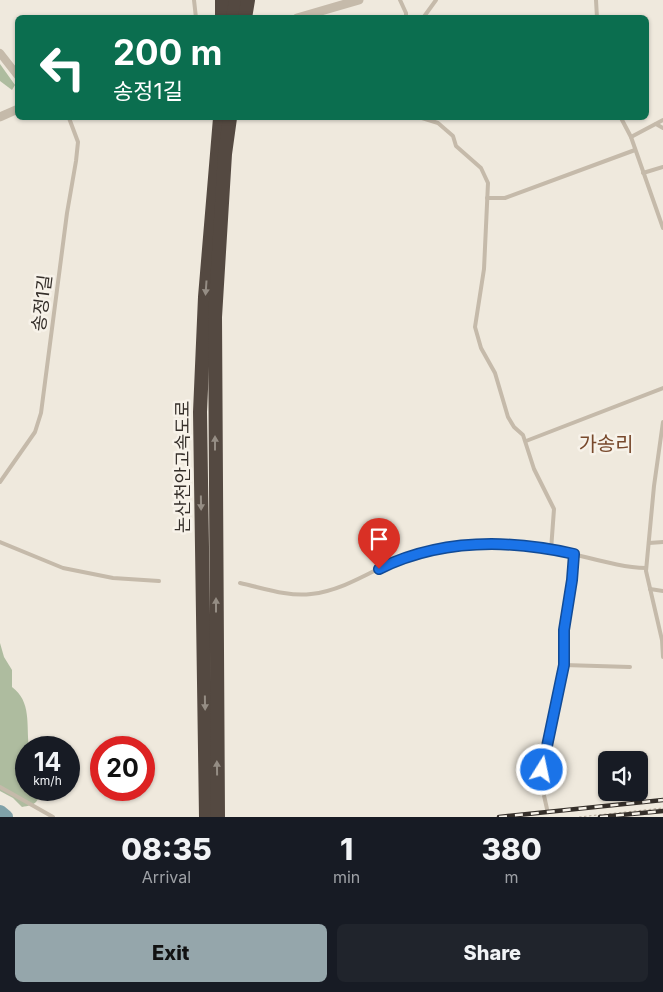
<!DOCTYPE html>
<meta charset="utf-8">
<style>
:root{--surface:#171b24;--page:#20242c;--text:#f1f3f6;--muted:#9ea1a6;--accent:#95a6ab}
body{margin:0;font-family:Inter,"Noto Sans KR",sans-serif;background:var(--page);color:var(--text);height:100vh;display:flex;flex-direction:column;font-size:19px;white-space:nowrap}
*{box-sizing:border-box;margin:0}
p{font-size:16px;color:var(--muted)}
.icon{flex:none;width:28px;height:28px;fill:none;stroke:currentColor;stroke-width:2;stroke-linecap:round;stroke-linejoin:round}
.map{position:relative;height:817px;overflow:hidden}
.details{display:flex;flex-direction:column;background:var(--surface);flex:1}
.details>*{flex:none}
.top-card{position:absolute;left:15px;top:15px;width:634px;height:105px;border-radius:8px;box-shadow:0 1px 4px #0004;background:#0b6e4f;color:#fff;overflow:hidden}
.buttons{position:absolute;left:598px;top:751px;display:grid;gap:10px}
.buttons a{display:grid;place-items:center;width:50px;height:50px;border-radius:8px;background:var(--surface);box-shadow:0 1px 4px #0004;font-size:25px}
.speed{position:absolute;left:15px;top:736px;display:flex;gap:10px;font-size:25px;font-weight:700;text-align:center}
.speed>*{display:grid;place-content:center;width:65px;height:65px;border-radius:50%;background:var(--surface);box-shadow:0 1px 4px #0004;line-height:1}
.speed small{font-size:12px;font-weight:400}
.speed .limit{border:8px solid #d22;background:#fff;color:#111}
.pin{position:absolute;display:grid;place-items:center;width:42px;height:42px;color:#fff;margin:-51px -21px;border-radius:50% 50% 50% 0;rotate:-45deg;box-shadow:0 0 5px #0007}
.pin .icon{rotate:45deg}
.me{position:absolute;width:55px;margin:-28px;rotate:10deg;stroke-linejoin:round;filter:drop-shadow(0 0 4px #0008)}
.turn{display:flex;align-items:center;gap:18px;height:105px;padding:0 15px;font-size:22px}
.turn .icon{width:65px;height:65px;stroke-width:2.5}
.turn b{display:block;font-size:35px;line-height:42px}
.eta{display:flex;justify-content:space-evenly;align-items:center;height:85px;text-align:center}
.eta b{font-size:30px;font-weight:800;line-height:35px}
.action{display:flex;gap:10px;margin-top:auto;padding:10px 15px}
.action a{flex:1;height:58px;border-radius:8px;background:var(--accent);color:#111;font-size:20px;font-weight:800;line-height:58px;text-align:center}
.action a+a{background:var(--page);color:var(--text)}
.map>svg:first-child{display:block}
</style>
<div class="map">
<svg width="663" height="817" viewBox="0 0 663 817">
<rect width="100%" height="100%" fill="#efe9dd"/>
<g fill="#aebc9f">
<path d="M0,64L15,85L12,90L0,81Z"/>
<path d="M0,643L4,657L12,670V687C32,702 26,725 29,747L26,748V790H41C38,803 35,805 22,807L13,798L0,791Z"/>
</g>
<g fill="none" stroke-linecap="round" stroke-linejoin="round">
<path stroke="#80a1a8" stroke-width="14" d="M0,812L6,817"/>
<path stroke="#b1a595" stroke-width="1" stroke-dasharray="2.5 2.5" stroke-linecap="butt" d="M579,817L663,808"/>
<g stroke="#c5baaa" stroke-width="4">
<path d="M194,0L196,18"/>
<path d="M400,0L406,13V18"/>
<path d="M596,0L597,18"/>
<path d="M423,18L436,0"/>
<path d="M422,118L438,123L453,136L456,146L481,168L488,183L484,269L475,327L481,348L495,373L508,417L514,427L523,435L534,469L554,509L551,550"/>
<path d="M621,118L631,137L663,228"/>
<path d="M656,124L663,128"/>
<path d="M631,137L663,120"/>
<path d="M643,173L663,167"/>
<path d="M487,198H505L635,150"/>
<path d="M663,422L654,486L646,571L662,640L663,657"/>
<path d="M526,441L663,388"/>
<path d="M0,482L35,432L41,413L67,213L76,161L78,142L69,118"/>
<path d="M0,542L63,568L113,578L159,581"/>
<path d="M649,543L663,542"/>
<path d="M240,583C263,588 288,597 311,594C340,591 367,574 392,562C414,552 441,546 466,544C497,542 533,545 564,552C592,558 618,567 646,568"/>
<path d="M650,589L663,591"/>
<path d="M564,665L630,667"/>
<path d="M0,787L53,817"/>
<path d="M547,809L541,782L543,757L564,665V630L572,580L574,554"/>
</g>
<path stroke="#c5baaa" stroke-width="8" d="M0,53L18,76"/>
<g stroke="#c5baaa" stroke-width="9">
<path d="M297,18L359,0"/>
<path d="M0,117L18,109"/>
</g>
<g stroke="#544941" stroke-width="14">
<path d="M222,18V0"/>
<path d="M233,18L236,0"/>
<path d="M245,18L248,0"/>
<path d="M206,817L200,412L205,297L220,118"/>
<path d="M218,817L215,317L225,154L230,118"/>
</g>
<defs>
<g id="rail">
<path d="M499,817L663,800"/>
<path d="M600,817L663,811"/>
</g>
</defs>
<use href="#rail" stroke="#342e29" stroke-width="4.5"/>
<use href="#rail" stroke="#f7f2e9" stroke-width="2.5" stroke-dasharray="8" stroke-linecap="butt"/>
</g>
<defs><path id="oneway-solid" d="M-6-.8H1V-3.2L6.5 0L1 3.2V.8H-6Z" transform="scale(1.25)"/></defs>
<g fill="#958d84">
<use href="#oneway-solid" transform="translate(206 288) rotate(94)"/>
<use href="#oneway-solid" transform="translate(215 443) rotate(-90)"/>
<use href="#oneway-solid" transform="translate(201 503) rotate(89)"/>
<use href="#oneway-solid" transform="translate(216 605) rotate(-90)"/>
<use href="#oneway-solid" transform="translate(205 703) rotate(89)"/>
<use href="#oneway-solid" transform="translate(217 768) rotate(-91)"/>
</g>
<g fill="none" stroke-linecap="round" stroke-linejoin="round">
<defs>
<path id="route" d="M379,569C440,539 508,539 574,554L572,580L564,630V665L542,770"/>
</defs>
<use href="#route" stroke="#114b97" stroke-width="12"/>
<use href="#route" stroke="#1a73e8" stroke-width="9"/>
</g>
<g text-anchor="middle" stroke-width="5" stroke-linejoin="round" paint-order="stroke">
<g font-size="18" fill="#342e29" stroke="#f7f2e9">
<text transform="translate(42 303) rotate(-83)" y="6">송정1길</text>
<text transform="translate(183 467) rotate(-90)" y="6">논산천안고속도로</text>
</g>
<g font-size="20" fill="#78492c" stroke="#f7f2e9">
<text x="606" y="451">가송리</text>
</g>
</g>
</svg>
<div class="buttons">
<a><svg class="icon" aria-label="sound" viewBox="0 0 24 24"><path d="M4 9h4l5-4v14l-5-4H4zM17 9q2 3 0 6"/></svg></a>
</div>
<div class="speed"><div>14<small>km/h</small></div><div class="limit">20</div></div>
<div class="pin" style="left:379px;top:569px;background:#d93025"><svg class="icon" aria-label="arrive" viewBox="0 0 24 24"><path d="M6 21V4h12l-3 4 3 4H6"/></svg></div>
<svg class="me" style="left:542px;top:770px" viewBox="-20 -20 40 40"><circle r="17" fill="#1a73e8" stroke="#fff" stroke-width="3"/><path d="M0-11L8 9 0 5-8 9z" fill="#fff"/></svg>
<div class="top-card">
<div class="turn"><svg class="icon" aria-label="left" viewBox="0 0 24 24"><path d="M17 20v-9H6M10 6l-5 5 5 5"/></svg><div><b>200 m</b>송정1길</div></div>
</div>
</div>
<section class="details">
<div class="eta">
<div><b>08:35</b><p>Arrival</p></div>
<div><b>1</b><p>min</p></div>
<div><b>380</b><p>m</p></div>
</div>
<div class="action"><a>Exit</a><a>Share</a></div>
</section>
